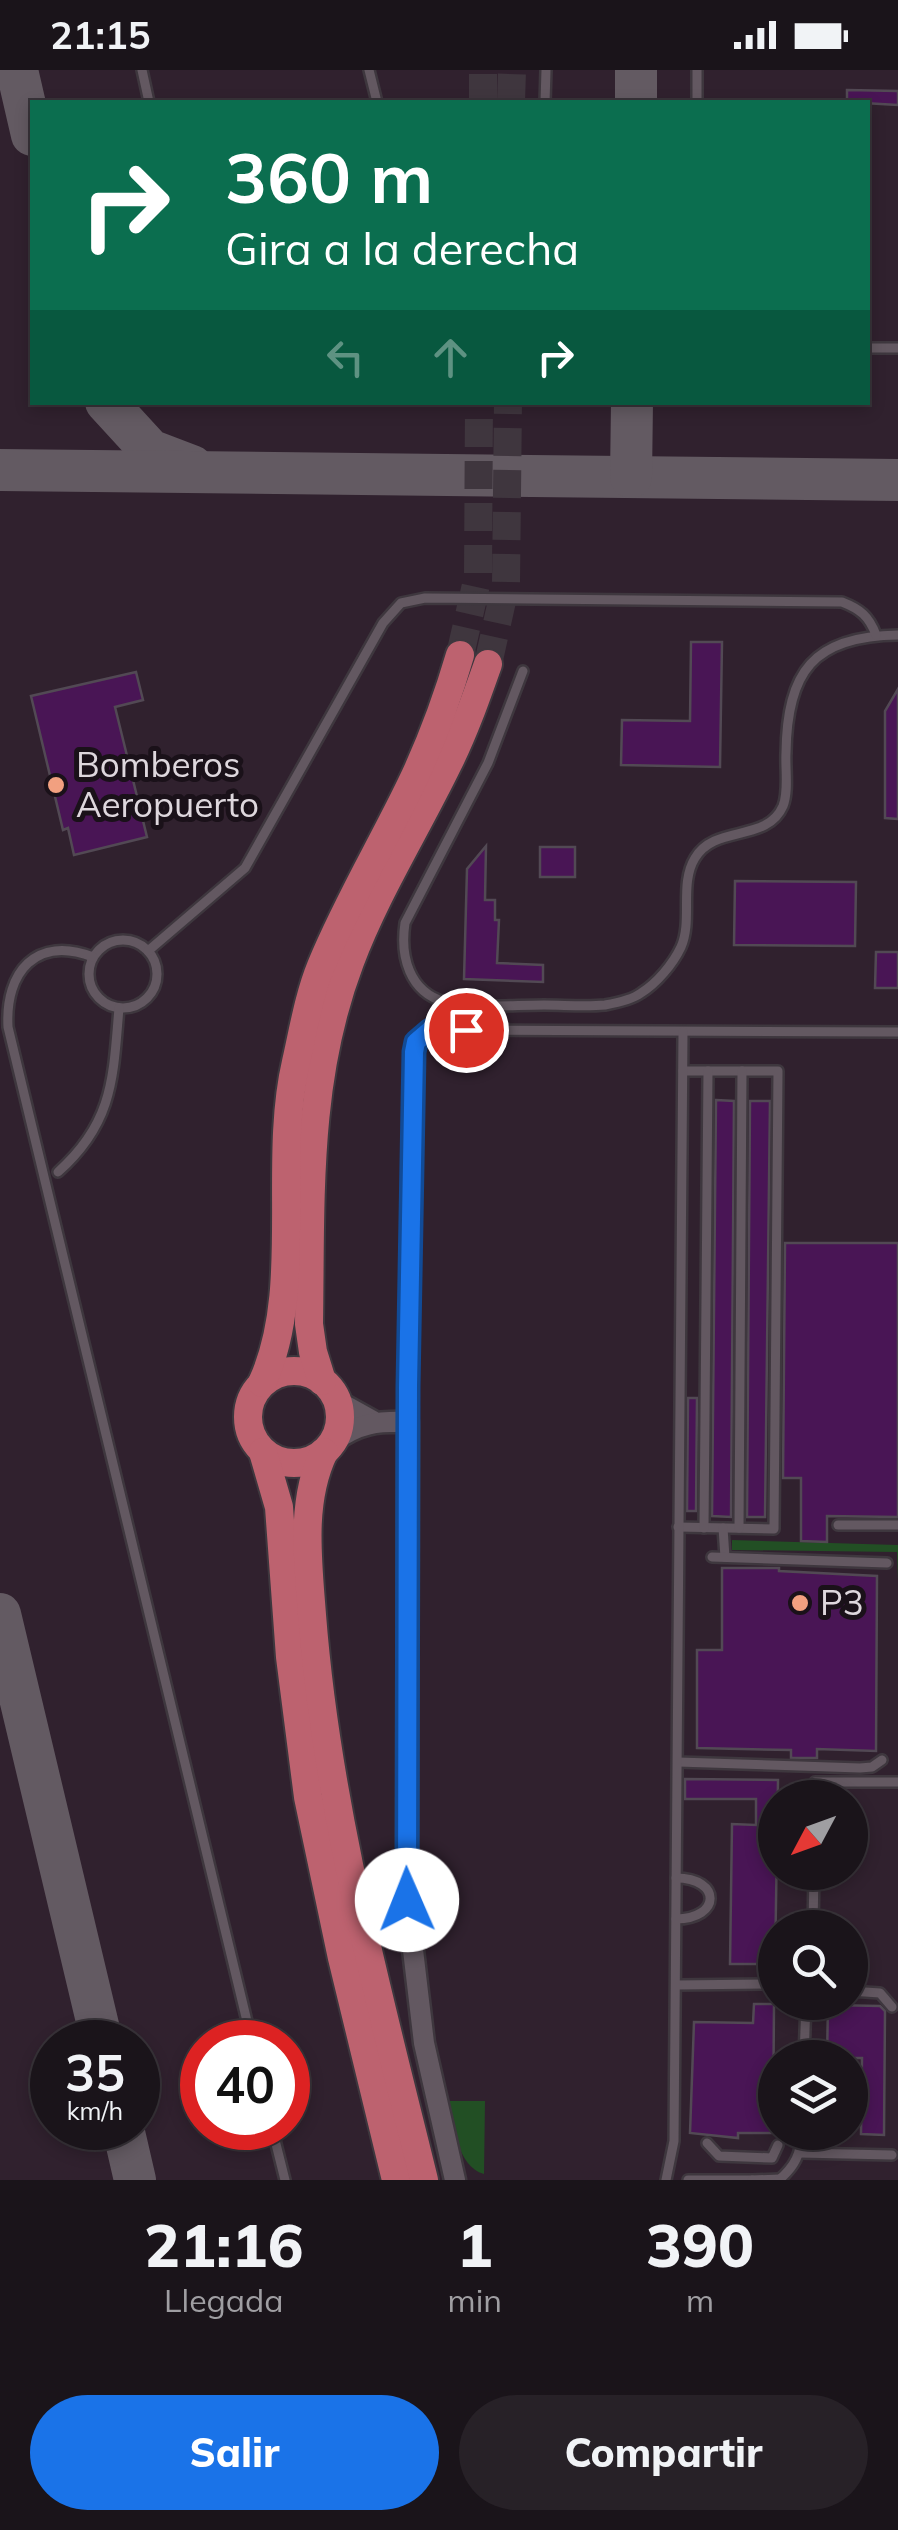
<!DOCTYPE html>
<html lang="es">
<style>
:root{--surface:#1a141a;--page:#272127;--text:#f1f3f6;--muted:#9f9ea2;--line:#383339;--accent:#1a73e8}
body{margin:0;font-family:Mulish,sans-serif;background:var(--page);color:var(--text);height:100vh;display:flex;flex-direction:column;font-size:38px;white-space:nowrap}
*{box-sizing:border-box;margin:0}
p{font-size:32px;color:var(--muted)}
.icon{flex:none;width:55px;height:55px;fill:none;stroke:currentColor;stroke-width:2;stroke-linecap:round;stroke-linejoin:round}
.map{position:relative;height:2110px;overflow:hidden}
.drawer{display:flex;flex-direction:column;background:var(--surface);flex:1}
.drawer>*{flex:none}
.guide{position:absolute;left:30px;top:30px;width:840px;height:305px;border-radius:0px;box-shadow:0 5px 15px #0003,0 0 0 2px var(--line);background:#0b6e4f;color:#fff;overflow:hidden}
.needle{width:65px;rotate:229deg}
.tools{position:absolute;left:758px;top:1710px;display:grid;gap:20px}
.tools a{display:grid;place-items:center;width:110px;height:110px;border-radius:50%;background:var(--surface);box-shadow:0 5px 15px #0003,0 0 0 2px var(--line);font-size:50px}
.speed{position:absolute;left:30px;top:1950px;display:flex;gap:20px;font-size:50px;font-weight:700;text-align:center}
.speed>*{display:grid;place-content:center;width:130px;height:130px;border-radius:50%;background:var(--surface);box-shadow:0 5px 15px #0003,0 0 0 2px var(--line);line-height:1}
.speed small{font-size:25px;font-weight:400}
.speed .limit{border:15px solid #d22;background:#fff;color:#111}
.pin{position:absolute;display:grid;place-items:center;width:85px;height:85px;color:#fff;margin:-42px;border:5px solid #fff;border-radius:50%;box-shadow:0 2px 10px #0007}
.me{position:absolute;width:110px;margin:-55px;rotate:359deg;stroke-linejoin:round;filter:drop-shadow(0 0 8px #0008)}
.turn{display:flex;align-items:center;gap:35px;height:210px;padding:0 30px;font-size:45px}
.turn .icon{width:130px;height:130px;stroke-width:2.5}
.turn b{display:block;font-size:70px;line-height:85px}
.lanes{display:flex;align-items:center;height:95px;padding:0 30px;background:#0003;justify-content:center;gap:50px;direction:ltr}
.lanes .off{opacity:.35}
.eta{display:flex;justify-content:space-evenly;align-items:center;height:170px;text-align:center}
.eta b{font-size:60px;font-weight:800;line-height:70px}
.action{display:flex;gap:20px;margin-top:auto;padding:20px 30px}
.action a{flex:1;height:115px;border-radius:60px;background:var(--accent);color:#fff;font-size:40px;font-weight:800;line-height:115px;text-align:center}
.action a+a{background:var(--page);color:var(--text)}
.status{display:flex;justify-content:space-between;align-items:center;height:70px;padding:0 50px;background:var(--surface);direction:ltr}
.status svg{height:28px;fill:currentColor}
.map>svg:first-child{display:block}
</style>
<div class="status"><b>21:15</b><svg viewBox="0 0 49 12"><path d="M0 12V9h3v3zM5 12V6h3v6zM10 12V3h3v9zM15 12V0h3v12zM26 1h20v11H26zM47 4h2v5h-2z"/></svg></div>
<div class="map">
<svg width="898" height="2110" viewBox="0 0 898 2110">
<rect width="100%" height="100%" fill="#231a22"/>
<path fill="#30212e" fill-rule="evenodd" d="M0,0H898V2110H0ZM32,32H868V332H32ZM775,1728H850V1802H775ZM775,1858H850V1932H775ZM52,1972H138V2058H52ZM202,1972H288V2058H202ZM775,1988H850V2062H775Z"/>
<g fill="#224f24">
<path d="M732,1470L898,1475V1510L897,1482L732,1480Z"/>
<path d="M448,2031H485L484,2104C456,2096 455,2055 448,2031Z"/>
</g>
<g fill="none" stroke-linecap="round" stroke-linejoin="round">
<g stroke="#635a62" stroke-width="42">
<path d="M17,0L32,65"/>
<path d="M636,32V0"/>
<path d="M106,332L150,380L192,396"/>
<path d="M0,400L898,410"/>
<path d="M631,407L632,332"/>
<path d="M0,1544L102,1972"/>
<path d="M123,2058L135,2110"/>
</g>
</g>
<g fill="#491555" stroke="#524954" stroke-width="2.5">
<path d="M847,20L898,21V35L847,32Z"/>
<path d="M691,572H722L720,697L621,695L622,650L690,651Z"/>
<path d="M136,602L143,630L115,637L147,767L74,785L68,758L63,760L31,626Z"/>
<path d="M898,619V749L885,748V641Z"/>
<path d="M486,776L485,830H495V850H499L497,893L543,895V912L464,909L467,799Z"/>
<rect x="540" y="777" width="35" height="30"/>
<path d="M735,811L856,812L855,876L734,875Z"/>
<path d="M876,882H898V918H875Z"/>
<path d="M716,1030L734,1031L731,1447L712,1446Z"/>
<path d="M750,1031H770L765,1447H747Z"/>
<path d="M785,1173H898V1447L827,1446V1472L801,1471V1408H783Z"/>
<path d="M688,1328H697L696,1441H687Z"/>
<path d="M722,1498H779V1501L877,1506L876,1681L817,1679V1688H791V1680L697,1678V1580H722Z"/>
<path d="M685,1709L778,1710L775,1894H730L732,1754L756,1755V1729H685Z"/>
<path d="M754,1934H774L773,2063H738V2068L690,2063L694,1952L753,1953Z"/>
<path d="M828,1935L880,1936L885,1941L884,2065L861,2064L862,1988H827Z"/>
</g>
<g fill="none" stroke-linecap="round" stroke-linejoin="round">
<g stroke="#3f363e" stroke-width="28" stroke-dasharray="28 14" stroke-linecap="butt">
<path d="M483,32V0"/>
<path d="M511,32L512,0"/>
<path d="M460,585L478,506L479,332"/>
<path d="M488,594L506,513L508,332"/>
</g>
<defs>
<g id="service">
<path d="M142,0L149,32"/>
<path d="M369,0L377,32"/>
<path d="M545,32L546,0"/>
<path d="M697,32V0"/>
<path d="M868,278H898"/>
<path d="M523,601L488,693L405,853C400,886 409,922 445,932C476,939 512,935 544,935C564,935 586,937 605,935C616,933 633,929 641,923C657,913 673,894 681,877C693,850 679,814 695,788C715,754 767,773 783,736C789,721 785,698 786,683C787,602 813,566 898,565"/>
<circle cx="123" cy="904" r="34"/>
<path d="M148,881L245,798L383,553L401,533L425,528L842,532C860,539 869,546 876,565"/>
<path d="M93,887C36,865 5,902 8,957L252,1972"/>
<path d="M58,1102C114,1052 113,1007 119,938"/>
<path d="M408,1352L414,982L416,972L430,960L898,962"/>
<path d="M838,1455H898"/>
<path d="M678,1457L774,1459L778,1001H683"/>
<path d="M704,1458L708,1001"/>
<path d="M723,1458L725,1487"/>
<path d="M739,1458L742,1001"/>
<path d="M712,1487L887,1493"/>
<path d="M678,1692L860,1698L872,1697L882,1690"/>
<path d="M815,1728V1712H898"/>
<path d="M676,1808C722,1808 721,1849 676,1849"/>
<path d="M813,1858L814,1802"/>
<path d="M677,1915L775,1914"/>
<path d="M850,1921L880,1923L892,1937"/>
<path d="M804,1988L806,1932"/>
<path d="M272,2058L285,2110"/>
<path d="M707,2073L719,2086L772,2088L778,2075"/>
<path d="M800,2083L892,2085"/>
<path d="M666,2110L674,2071L683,962"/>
<path d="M688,2110H752"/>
<path d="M752,2110L780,2109"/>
<path d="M779,2110C795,2096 801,2084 802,2062"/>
</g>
<g id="tertiary">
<path d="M337,1331L373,1351"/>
<path d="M333,1372C358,1353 378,1351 408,1352L407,1829L424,1973L455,2110"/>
</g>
<g id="primary">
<circle cx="294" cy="1347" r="46"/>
<path d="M322,1311L313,1282L309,1254C311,1130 305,1010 350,892C376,823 416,760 448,694C464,662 476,628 488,594"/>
<path d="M262,1313C305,1220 272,1095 296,992C303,961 309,925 321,896C348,830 385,770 415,706C433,667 448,626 460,585"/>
<path d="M263,1382L279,1437L290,1587L308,1727L342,1888L396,2110"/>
<path d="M324,1382C300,1432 308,1491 312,1545C327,1738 378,1923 424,2110"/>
</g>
</defs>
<use href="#service" stroke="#3e373e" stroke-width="14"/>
<use href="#tertiary" stroke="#3e373e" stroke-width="25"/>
<use href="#primary" stroke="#3e373e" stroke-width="32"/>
<use href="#service" stroke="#635861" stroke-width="9"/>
<use href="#tertiary" stroke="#635861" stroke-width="20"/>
<use href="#primary" stroke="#bd626f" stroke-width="28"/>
</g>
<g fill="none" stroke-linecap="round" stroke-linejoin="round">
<defs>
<path id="route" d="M407,1830L408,1317L414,982L416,972L430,960H466"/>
</defs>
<use href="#route" stroke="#114b97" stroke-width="25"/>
<use href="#route" stroke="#1a73e8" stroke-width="18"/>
</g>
<g fill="#f2a080" stroke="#1a1119" stroke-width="4">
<circle cx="56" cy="715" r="10"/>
<circle cx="800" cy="1533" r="10"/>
</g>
<g text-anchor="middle" stroke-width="10" stroke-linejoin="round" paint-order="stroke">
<g font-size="35" fill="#ded7dd" stroke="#1a1119" text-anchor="start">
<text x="76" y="707">Bomberos<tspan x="76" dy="40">Aeropuerto</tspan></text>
<text x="820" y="1545">P3</text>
</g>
</g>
</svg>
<div class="tools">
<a><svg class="needle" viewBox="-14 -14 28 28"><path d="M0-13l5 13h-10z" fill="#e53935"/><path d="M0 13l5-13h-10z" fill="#9f9ea2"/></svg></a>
<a><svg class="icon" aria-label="search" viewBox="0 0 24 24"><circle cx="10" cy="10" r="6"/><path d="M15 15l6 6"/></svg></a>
<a><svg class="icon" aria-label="layers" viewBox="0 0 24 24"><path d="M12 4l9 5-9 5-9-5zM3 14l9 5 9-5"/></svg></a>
</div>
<div class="speed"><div>35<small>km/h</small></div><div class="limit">40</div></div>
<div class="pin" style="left:466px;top:960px;background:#d93025"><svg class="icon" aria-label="arrive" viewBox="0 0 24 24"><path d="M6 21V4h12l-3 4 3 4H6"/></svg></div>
<svg class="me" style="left:407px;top:1830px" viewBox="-20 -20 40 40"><circle r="19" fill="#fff"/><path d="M0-13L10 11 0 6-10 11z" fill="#1a73e8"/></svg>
<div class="guide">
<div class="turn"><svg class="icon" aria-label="right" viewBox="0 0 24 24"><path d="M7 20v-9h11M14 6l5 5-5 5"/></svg><div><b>360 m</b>Gira a la derecha</div></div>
<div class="lanes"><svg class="icon off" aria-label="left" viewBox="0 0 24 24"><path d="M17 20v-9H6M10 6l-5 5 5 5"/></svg><svg class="icon off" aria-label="ahead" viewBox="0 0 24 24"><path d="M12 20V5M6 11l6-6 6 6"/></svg><svg class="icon" aria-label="right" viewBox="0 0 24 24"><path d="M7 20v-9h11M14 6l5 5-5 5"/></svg></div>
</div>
</div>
<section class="drawer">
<div class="eta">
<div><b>21:16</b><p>Llegada</p></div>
<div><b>1</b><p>min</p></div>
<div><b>390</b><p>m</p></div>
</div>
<div class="action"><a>Salir</a><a>Compartir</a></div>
</section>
